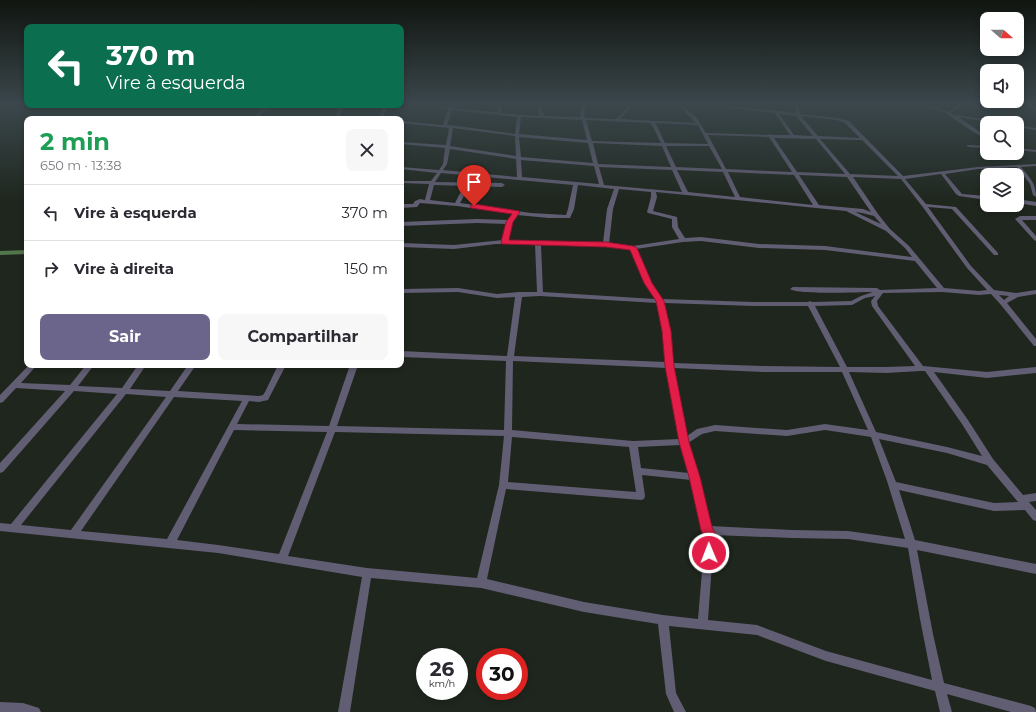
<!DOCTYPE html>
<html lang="pt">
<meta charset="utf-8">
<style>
:root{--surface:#fff;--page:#f7f7f7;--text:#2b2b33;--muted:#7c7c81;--line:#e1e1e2;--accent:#6b648b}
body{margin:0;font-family:Montserrat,sans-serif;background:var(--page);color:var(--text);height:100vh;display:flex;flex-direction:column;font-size:15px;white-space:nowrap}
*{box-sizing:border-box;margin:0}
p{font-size:13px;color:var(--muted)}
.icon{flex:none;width:22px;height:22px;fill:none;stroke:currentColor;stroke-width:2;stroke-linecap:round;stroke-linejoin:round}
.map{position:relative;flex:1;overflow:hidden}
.panel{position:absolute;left:24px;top:116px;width:380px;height:252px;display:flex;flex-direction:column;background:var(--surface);border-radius:8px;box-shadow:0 2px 6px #0003}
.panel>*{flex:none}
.guide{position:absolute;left:24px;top:24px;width:380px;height:84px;border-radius:8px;box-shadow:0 2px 6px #0003;background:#0b6e4f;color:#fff;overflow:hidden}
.needle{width:26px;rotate:110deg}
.fabs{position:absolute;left:980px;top:12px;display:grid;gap:8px}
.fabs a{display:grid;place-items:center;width:44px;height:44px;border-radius:8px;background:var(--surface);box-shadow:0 2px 6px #0003;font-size:20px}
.speed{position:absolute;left:416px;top:648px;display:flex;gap:8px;font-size:20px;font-weight:700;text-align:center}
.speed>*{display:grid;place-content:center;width:52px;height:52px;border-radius:50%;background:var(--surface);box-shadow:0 2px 6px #0003;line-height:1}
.speed small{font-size:10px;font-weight:400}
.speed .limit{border:6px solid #d22;background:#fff;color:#111}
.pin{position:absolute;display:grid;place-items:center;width:34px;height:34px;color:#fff;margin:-41px -17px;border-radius:50% 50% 50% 0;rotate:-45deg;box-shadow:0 0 4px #0007}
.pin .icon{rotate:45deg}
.me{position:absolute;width:44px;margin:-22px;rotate:359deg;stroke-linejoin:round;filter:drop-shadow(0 0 3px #0008)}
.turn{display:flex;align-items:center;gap:14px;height:84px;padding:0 16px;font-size:18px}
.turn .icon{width:52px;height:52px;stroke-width:2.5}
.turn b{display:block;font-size:28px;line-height:34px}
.round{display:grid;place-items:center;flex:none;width:42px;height:42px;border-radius:8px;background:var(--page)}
.summary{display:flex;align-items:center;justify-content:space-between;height:68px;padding:0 16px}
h1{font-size:24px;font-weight:700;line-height:30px;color:#1e9e55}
.cta{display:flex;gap:8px;margin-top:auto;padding:8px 16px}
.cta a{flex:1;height:46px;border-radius:8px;background:var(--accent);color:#fff;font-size:16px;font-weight:700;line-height:46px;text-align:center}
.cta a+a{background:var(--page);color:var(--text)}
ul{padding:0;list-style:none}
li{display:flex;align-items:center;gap:12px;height:56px;padding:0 16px;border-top:1px solid var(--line)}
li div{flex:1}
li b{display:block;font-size:15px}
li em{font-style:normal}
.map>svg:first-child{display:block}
</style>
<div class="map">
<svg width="1036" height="712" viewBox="0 0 1036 712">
<rect width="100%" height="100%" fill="#1e261d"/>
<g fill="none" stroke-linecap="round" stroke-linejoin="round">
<path fill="#53764b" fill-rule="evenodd" d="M27,250V254L0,255V251Z"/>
<g fill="#615d73" fill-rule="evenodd">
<path d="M5,103H12L0,107V105Z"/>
<path d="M401,103H414L449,107L452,103H456L453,108L497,112L498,103H502L501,113L540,116L537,109L539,103H543L541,109L545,116L581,117L580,113L583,103H587L584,113L585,118L616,119L626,109L623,103H627L630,109L620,119L696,123L676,103H680L696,117L706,133L768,135L770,134L772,135H790L775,113L688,103H703L796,113L795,103H799L800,114L837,118L849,121L903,176L978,167L1036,164V166L1021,167C1030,178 1036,183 1036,197L1033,195L1030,184L1017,167L978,169L945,174L962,194L987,196V200L959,196L956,194L941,174L905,179L926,204L956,207L998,253V255H994L952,209L928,207L971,266L994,290L1016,293L1036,290V294L1018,297L1007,303L1036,339V346H1034L1001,305L991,294L979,295L942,292L883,293L877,301L878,306L923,366L987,372L1036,367V373L987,378L934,372L968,420L993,459L1023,495L1036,493V501L1029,502L1036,510V521L1033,520L1025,510L994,511L899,490L915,540L1036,564V574L917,550L933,634L944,683L1031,706L1035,708L1036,712H1011L947,694L952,712H940L935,691L826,661L757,635L669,626L676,693L686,712H674L666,694L658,624L584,612L481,588L371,578L350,712H338L362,577L218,553L0,531V523L11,524L117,394L74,391L3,472L0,473V463L65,391L16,388L3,402L0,403V395L29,365H37L21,383L70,385L86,365H94L78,386L122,388L138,365H146L130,389L170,391L188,365H196L178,391L259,396L263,395L265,392L278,365H286L268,400L259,402L249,401L237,424L329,426L350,365H358L337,426L504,430L506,361L401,357V351L507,356L515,297L497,298L458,292L401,293V289L458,288L497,294L519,292H537L535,244H496L454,249L401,247V243L454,245L503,240L507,224L477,223L401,226V222L477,219L508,220L512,214L457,206L420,203L417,207L401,208V204H413L415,201L420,199L425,200L429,184L401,183V181H431L437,173L401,169V167L439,170L443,164L445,148L401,144V142L446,145L449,128L401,123V121L443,125L448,109L401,104ZM452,110L517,117L515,134L451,125H447ZM779,114L796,116L813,136L794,135ZM801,116L837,120L845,123L860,138L818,136ZM521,117L582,120L587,140L519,134ZM586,120L650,123L653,127L661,143L592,141ZM655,123L698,125L708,144L665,143L657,126ZM453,128L515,136L516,156L450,146ZM708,135L769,137L792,172L726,169ZM519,137L588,143L593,163L521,157ZM774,138L816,139L845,174L797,172ZM820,139L862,140L898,176L850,174ZM593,143L662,146L671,167L598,164ZM666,146H709L722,169L676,167ZM450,149L516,159L517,177L443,170L447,164ZM521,160L594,166L599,184L522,177ZM599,167L672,170L682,192L604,185ZM677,170L723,172L735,197L688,192ZM728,172L794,175L813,205L740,197ZM441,173L573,185L568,209L566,215L531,213L460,203L465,194L462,192L460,193L455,203L430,200L434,185L502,187L505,185L502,183L435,182ZM799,175L847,177L871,212L863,209L819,205ZM853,177L901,179L922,206L967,268L987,290L979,291L944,288L909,246L890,229L878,214ZM578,185L614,189L607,209L603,243L508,240L513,222L517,215L549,218H570L574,209ZM619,189L651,192V197L647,212L648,213L672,219V227L679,239L633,246L609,244L613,209ZM656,192L846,211L886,231L905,248L912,257L825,246L759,244L701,237L685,238L678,227L677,217L653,211L657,197ZM855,212L862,213L874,216L881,224ZM701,241L759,248L825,250L915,261L937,288L880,290L877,288L793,287L790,289C798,295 859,292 873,292L861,296L851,301L812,302L810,301L808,302H754L662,299L651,283L636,249L683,242ZM541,245L606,247L631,249L645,283L655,299L543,292ZM999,295L1009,296L1004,300ZM540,296L657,303L664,331L666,362L514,356L522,297ZM875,296L871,301L872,306L915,366L886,367H847L815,306L852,305L865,298ZM664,303L754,306H808L840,367L763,366L673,363L670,331ZM513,361L667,368L679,439L633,441L512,430ZM674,368L763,372H842L868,430L825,424L787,430L715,425L697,429L687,436ZM921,371H925L962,424L982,456L947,447L876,432L849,372L886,373ZM126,394L166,397L71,530L21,525ZM174,397L242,401L167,539L81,531ZM234,430L327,432L279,554L218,545L177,540ZM825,430L871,437L887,481L905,539L848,531L792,530L710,526L698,477L688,443L702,434L715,431L787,436ZM335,432L504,436L499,485L477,578L367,568L288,556ZM512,437L629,447L636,492L508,482ZM879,439L947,453L987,465L1018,502L994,503L896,482ZM681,445L689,473L641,468L638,447ZM642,475L691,480L701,530L705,536L698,619L663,615L584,602L487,579L506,489L641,500L644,499L645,496ZM714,535L792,538L848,539L908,548L920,619L932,680L826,651L757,625L708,620Z"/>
<path d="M912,103H920L949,112L960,104L990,108L992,109L991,110L961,106L951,113L955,116L957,115L1002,122L1004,123H994L958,117L982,133L987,135V137L978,135L944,112Z"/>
<path d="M1024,103H1029L1036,108V111Z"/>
<path d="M266,105H270L257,119H253Z"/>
<path d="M339,105H343L339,118H345L347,119H335Z"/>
<path d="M385,105H389L382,119H378Z"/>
<path d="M1017,125L1036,128V130L1017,127Z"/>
<path d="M967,145L987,146V148L969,147L967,146Z"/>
<path d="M1017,148L1036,150V152L1017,150Z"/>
<path d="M1017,199L1036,202V206L1017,203Z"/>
<path d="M1020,216H1036V220H1022L1036,236V241L1034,240L1015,219Z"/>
<path d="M0,702L23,703L39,708L41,712H0Z"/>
</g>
</g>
<linearGradient id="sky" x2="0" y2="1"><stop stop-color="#101510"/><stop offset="0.51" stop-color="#3b474c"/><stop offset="1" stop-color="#3b474c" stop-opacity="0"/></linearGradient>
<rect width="1036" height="203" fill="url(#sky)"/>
<path fill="#e11d48" stroke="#92132f" d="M474,204L519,211L520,212L513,222L509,240L606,242L633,246L637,248L652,283L664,301L671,331L674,366L689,442L700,477L712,527L716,535L715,553L714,557L709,558L705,557L703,553L704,536L701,530L689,477L679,442L665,366L662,331L656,301L644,283L630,250L606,247L502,244L501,242L506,222L512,214L471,208L470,206Z"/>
</svg>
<div class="fabs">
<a><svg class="needle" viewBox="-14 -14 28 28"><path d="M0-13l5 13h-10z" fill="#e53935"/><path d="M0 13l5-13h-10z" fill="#7c7c81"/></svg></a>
<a><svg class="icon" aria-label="sound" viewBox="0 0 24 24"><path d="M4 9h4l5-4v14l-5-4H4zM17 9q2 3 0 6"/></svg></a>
<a><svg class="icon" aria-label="search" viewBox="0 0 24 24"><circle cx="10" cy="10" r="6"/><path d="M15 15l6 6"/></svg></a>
<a><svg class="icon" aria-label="layers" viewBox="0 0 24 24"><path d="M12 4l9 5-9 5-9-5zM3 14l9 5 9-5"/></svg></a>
</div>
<div class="speed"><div>26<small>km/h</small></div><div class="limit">30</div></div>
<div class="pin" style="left:474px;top:206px;background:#d93025"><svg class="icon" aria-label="arrive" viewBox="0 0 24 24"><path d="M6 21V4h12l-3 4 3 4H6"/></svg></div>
<svg class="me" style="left:709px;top:553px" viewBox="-20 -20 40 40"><circle r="17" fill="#e11d48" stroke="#fff" stroke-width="3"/><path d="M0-11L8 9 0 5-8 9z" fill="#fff"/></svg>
<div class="guide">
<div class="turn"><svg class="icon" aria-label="left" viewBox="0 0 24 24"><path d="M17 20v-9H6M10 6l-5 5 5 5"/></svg><div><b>370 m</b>Vire à esquerda</div></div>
</div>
<section class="panel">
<div class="summary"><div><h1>2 min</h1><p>650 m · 13:38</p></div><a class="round"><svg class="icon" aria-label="close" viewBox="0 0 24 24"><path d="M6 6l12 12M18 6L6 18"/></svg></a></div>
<ul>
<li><svg class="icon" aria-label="left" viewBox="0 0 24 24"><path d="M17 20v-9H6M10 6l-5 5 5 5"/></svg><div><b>Vire à esquerda</b></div><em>370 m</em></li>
<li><svg class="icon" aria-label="right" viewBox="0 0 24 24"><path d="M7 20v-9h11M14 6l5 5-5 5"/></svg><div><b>Vire à direita</b></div><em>150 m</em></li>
</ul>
<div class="cta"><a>Sair</a><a>Compartilhar</a></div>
</section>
</div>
